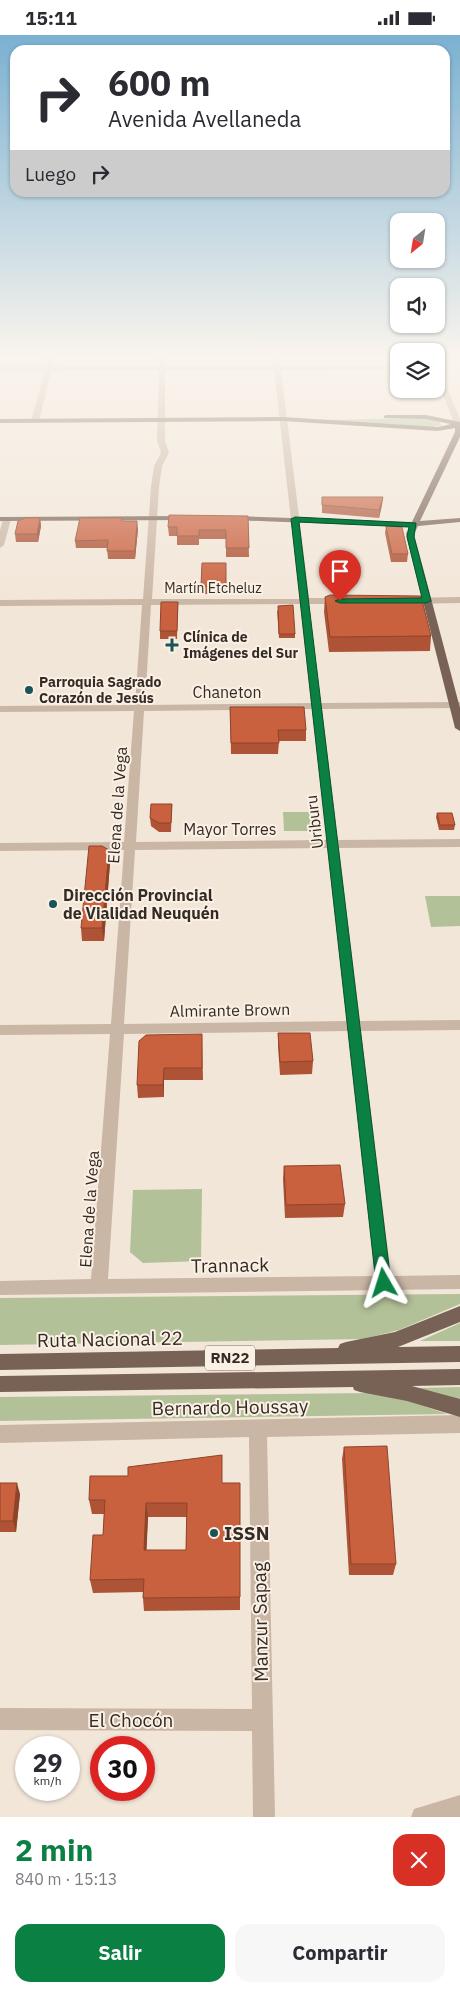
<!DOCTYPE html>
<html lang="es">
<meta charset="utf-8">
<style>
:root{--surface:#fff;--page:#f7f7f7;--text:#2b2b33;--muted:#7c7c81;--accent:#0b8043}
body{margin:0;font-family:"IBM Plex Sans",sans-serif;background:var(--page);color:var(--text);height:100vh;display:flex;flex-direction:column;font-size:19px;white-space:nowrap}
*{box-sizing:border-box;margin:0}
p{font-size:16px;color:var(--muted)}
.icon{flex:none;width:28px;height:28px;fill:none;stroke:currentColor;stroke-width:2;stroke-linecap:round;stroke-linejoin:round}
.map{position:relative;height:1782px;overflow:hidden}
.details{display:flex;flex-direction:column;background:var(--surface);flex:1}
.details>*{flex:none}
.guide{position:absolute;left:10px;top:10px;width:440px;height:152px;border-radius:15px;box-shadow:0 1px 4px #0004;background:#fff;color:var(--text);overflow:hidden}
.needle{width:32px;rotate:210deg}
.controls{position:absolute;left:390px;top:178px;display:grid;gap:10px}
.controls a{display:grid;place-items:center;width:55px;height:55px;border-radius:10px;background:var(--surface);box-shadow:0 1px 4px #0004;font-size:25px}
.speed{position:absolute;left:15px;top:1701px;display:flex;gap:10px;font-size:25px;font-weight:700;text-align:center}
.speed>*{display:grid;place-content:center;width:65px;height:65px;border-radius:50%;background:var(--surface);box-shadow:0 1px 4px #0004;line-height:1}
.speed small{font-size:12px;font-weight:400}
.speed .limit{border:8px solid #d22;background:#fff;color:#111}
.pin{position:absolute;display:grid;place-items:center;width:42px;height:42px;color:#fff;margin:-51px -21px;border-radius:50% 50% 50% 0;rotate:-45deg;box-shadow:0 0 5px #0007}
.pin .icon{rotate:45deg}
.me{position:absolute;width:55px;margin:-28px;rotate:354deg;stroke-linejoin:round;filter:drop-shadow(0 0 4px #0008)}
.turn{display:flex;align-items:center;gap:18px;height:105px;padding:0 15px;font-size:22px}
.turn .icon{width:65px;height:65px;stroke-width:2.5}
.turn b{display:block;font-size:35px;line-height:42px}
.then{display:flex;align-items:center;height:48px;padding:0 15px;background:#0003;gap:10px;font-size:19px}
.round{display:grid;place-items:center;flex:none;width:52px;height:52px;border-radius:15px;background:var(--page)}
.summary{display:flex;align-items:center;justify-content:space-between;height:85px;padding:0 15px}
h1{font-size:30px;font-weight:700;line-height:38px;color:var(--accent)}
.action{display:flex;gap:10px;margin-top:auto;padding:10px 15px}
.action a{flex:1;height:58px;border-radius:15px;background:var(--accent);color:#fff;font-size:20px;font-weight:700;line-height:58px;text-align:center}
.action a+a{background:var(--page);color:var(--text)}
.status{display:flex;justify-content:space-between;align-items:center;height:35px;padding:0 25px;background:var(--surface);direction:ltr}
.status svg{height:14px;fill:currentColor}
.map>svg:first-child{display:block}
</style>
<div class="status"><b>15:11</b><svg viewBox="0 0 49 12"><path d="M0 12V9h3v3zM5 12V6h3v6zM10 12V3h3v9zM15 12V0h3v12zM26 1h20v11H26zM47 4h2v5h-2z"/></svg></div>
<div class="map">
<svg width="460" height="1782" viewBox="0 0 460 1782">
<rect width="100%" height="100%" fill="#f2e6d8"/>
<g fill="#b3c198">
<path d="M421,383L438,386L442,390L432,392L321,385Z"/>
<path d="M283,777H313L314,791L309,796H284Z"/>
<path d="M425,861H460V891L431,892Z"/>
<path d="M202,1154L201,1226L143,1228L130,1217L133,1155Z"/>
<path d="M460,1259V1269L399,1295L363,1304L0,1310V1263Z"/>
<path d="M460,1288V1306H420Z"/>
<path d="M460,1352V1366L415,1353Z"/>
<path d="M371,1358L403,1364L447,1379L0,1386V1362Z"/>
</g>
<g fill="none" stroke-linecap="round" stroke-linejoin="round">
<g fill="#cab6a4" fill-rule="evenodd">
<path d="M48,323H54L52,332L159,331V323H165V331H274L273,323H279L280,331L399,330V334L281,335L309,563H340L344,566L340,569H309L321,668L460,667V673L322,674L338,805L460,804V812L339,813L360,986L460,985V995L361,996L391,1241L460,1240V1254L0,1260V1246L91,1244L110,999L0,1000V990L111,989L124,815L0,816V808L124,807L134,676L0,677V671L135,670L142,570L0,571V565L143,564L151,452L154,431L161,418L157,405L159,335L51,336L39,386L35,388L31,386L45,336H0V332H46ZM165,335H274L300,564H152L159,452L162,431L169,418L165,405ZM300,569L311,668L145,670L151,570ZM312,674L327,805L136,807L144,676ZM327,813L347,986L124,989L135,815ZM348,996L375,1241L108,1244L124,999Z"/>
<path d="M436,332L439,334L460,384V392L455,390L436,343Z"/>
<path d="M4,482L11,484L4,510L0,513V495Z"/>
<path d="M460,562V568L405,569L401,566L405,563Z"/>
<path d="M460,1380V1398L267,1402L275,1782H253L252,1696L0,1695V1673L252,1674L249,1402L0,1408V1390Z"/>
<path d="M460,1760V1782H411L414,1774Z"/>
</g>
<g fill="#786256" fill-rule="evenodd">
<path d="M386,380H426L460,387V402L420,486L460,483V487L418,491L414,499L460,673V696L455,693L406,499L409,492L233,485L229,483L233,481L412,487L455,397V393L438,396L283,386L0,388V384L283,382L438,392L451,389L426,384L384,383V381Z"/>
<path d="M188,481L189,483L185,485L0,486V482Z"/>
<path d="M460,1271V1287L398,1312L460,1311V1327L0,1335V1319L338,1313L340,1309L346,1307L395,1297Z"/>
<path d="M460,1334V1350L412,1351L460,1364V1382L407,1366L360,1357L354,1355L353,1352L0,1357V1341Z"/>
</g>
</g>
<g fill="#ae5335" fill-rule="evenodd">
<path d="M322,462H383L382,470L379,483L322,478Z"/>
<path d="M248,481L249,522H226V504H199V510H177V501H169L168,492Z"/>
<path d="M40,483L41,491L38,507H16L15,499Z"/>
<path d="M122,486L138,494L135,524H108L107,513H76L75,506Z"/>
<path d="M386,491L408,519L407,527H391L385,498Z"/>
<rect x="202" y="528" width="24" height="31"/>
<path d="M325,562L431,601L430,616L329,617L324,577Z"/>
<path d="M178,567L177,604H160V596Z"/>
<path d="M277,575L295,599V603H279Z"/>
<path d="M230,672L306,695V706H279L278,719H231Z"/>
<path d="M172,769L171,797H159L151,791L150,783Z"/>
<path d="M437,778L455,790L454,795H439L436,782Z"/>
<path d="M109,815L110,828L104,906H82L81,893Z"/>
<path d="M278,998L313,1026L312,1039L280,1040L278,1011Z"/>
<path d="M202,999L203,1045H164V1062L138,1063L137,1050Z"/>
<path d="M284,1131L345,1169L343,1182L285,1183L283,1144Z"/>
<path d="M344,1412L396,1529L393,1540H349L342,1424Z"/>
<path d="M0,1448L20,1459L16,1497H0Z"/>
<path d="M222,1448H240V1575L144,1576L143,1563V1557L93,1558L90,1545L103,1500L104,1479H92L89,1465ZM148,1482H187L186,1515H146Z"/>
</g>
<g fill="#8d442b">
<path d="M383,462L382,470L379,483V475Z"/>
<path d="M40,483L41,491L38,507L37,499Z"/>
<path d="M137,486L138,494L135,524V516Z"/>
<path d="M109,815L110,828L104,906L102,893Z"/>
<path d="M164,1033V1062L163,1050Z"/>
<path d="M17,1448L20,1459L16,1497L13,1486Z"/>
<path d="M146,1468L148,1482L146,1529L144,1515Z"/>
</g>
<g fill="#ca613e" stroke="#8d442b" fill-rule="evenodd">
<path d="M322,462H383L379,475L322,470Z"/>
<path d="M169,480L248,481L249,513H226V495H199V501H177V492H168Z"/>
<path d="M25,483H40L37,499H15L18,486Z"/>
<path d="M80,483H122V486H137L135,516H107L108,505L75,506Z"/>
<path d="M386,491L402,492L408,519H392Z"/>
<path d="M202,528H226V551H201Z"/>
<path d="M330,560L421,561L431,601L330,602L325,562Z"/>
<path d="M161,567H178L177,596H160Z"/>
<path d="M293,570L295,599H279L278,571Z"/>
<path d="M230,672H304L306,695H278L279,708H231Z"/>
<path d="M151,769H172L171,788H159L150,783Z"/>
<path d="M437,778H452L455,790H440Z"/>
<path d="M89,811H102L109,815L102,893H81Z"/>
<path d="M278,998H310L313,1026L280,1027Z"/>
<path d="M202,999V1033H164L163,1050H137L139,1006L146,1000Z"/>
<path d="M340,1130L345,1169L286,1170L284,1131Z"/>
<path d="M387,1411L396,1529H351L344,1412Z"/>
<path d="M222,1420V1448H240V1562L143,1563L144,1544L90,1545L93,1500H103L105,1465H89L90,1441H128V1432ZM146,1468H187L186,1515H144Z"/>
<path d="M0,1448H17L13,1486H0Z"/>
</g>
<linearGradient id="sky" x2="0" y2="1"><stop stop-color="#7ab1d2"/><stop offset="0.56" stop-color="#f9f4ed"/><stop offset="1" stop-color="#f9f4ed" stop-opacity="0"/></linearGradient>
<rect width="460" height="572" fill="url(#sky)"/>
<path fill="#0b8043" stroke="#07532c" d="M295,482L416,488L414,502L431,566L426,568H340L335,566L340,564L422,563L407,502L409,492L299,487L391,1248L389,1253L384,1255L378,1253L376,1248L291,484Z"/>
<g fill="#1a5358" stroke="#faf0e4" stroke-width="2">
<path d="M169.5 602.5h5v5h5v5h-5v5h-5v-5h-5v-5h5z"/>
<circle cx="29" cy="655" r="5"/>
<circle cx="53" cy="869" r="5"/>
<circle cx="214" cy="1498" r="5"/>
</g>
<g text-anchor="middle" stroke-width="4" stroke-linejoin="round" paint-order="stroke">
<g font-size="14" fill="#352b26" stroke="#faf0e4">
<text x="213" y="558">Martín Etcheluz</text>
</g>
<g font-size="14" font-weight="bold" fill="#352b26" stroke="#faf0e4" text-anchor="start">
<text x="183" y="607">Clínica de<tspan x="183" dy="16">Imágenes del Sur</tspan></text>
<text x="39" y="652">Parroquia Sagrado<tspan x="39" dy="16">Corazón de Jesús</tspan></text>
</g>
<rect fill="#faf0e4" stroke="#70665f" stroke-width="1" x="205" y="1310.5" width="50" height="25" rx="4"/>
<g font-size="15" font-weight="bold" fill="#352b26">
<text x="230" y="1328">RN22</text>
</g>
<g font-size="16" fill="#352b26" stroke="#faf0e4">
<text x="227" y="663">Chaneton</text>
<text transform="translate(117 770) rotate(-86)" y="6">Elena de la Vega</text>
<text transform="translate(314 787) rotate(-97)" y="6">Uriburu</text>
<text x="230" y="800">Mayor Torres</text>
<text transform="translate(230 975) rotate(-1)" y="6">Almirante Brown</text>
<text transform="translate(89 1174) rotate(-86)" y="6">Elena de la Vega</text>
</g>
<g font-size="16" font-weight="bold" fill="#352b26" stroke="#faf0e4" text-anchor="start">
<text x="63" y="866">Dirección Provincial<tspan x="63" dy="18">de Vialidad Neuquén</tspan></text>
</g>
<g font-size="19" fill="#352b26" stroke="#faf0e4">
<text transform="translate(230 1230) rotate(-1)" y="7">Trannack</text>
<text transform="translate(110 1304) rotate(-1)" y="7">Ruta Nacional 22</text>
<text transform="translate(230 1372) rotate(-1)" y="7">Bernardo Houssay</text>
<text transform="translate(260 1587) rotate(-91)" y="7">Manzur Sapag</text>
<text x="131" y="1692">El Chocón</text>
</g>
<g font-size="19" font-weight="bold" fill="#352b26" stroke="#faf0e4" text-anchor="start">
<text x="224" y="1505">ISSN</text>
</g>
</g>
</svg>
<div class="controls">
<a><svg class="needle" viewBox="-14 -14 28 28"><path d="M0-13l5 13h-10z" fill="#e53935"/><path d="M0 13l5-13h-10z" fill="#7c7c81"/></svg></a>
<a><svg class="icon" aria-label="sound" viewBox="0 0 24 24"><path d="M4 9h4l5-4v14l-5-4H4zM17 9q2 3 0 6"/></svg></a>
<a><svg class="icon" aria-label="layers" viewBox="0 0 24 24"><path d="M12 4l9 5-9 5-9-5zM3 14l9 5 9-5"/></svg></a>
</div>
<div class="speed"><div>29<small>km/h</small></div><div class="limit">30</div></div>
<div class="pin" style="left:340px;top:566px;background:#d93025"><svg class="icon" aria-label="arrive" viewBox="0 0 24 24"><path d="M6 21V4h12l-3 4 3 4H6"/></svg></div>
<svg class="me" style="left:384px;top:1248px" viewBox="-20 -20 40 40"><path d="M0-17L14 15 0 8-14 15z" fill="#0b8043" stroke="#fff" stroke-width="4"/></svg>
<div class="guide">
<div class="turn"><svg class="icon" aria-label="right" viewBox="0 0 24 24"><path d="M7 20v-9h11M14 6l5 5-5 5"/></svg><div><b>600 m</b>Avenida Avellaneda</div></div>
<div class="then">Luego<svg class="icon" aria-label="right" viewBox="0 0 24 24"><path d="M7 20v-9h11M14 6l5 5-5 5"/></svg></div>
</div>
</div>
<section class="details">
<div class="summary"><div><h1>2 min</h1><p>840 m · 15:13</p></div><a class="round" style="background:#d93025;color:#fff"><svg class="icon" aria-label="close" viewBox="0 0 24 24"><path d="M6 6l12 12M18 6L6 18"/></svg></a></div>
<div class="action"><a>Salir</a><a>Compartir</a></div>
</section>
